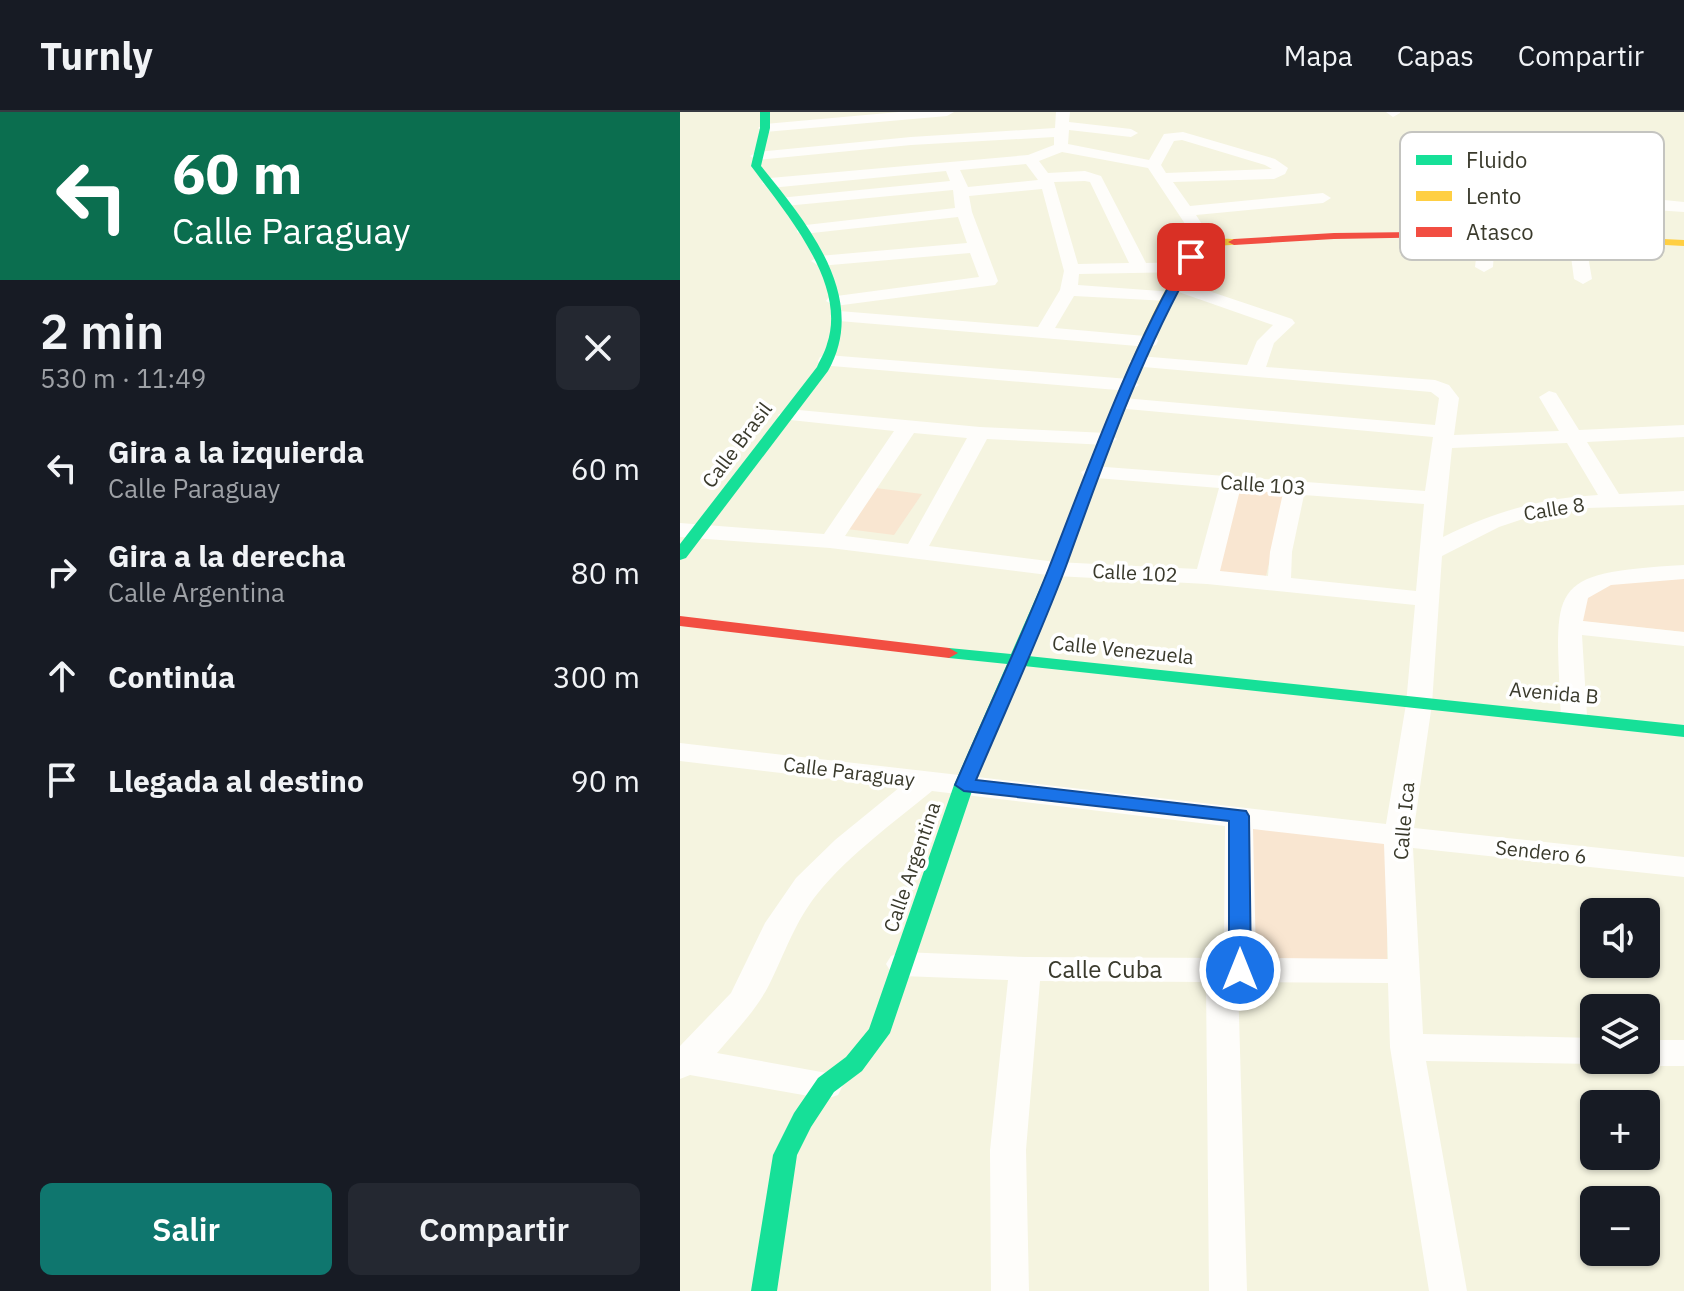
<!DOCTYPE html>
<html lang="es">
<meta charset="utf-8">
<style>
:root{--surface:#171b24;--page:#242831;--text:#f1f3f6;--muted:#9ea1a6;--line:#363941;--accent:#0f766e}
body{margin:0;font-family:"IBM Plex Sans",sans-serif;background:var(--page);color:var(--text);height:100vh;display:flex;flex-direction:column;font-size:30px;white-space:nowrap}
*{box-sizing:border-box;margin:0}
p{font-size:26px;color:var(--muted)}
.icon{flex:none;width:44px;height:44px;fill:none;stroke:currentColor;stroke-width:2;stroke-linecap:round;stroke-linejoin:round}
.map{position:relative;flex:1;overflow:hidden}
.details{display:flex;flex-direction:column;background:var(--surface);width:680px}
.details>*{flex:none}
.top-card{background:#0b6e4f;color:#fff;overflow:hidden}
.fabs{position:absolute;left:900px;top:786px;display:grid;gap:16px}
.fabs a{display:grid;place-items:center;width:80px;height:80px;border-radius:12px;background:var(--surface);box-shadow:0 2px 6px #0004;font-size:40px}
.pin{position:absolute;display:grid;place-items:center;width:68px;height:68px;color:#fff;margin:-34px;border-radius:16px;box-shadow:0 4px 12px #0006}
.me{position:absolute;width:88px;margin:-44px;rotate:0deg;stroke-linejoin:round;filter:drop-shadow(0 0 6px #0008)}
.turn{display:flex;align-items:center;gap:28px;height:168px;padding:0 40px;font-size:36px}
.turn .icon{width:104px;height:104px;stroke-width:2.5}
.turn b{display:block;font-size:56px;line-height:68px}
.round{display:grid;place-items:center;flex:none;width:84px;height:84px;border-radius:12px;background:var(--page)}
.summary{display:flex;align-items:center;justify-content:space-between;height:136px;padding:0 40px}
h1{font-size:48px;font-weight:600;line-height:60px}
.cta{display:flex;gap:16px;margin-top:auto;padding:16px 40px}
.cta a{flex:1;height:92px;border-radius:12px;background:var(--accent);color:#fff;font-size:32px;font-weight:600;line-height:92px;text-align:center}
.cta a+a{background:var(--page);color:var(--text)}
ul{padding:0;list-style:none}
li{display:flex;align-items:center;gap:24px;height:104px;padding:0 40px}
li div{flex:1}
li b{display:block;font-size:30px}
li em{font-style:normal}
header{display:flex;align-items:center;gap:48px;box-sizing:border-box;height:112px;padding:0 40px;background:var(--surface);border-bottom:2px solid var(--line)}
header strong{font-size:38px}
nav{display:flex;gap:44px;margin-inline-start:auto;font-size:28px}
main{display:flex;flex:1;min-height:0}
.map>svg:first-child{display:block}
</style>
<header>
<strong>Turnly</strong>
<nav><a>Mapa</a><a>Capas</a><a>Compartir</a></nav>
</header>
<main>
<section class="details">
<div class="top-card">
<div class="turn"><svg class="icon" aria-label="left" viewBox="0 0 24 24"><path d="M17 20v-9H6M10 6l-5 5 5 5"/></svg><div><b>60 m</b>Calle Paraguay</div></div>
</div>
<div class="summary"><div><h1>2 min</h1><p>530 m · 11:49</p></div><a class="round"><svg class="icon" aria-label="close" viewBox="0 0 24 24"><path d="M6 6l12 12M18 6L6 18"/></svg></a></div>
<ul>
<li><svg class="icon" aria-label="left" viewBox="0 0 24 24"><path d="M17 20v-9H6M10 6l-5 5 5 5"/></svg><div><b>Gira a la izquierda</b><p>Calle Paraguay</p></div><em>60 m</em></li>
<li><svg class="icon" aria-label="right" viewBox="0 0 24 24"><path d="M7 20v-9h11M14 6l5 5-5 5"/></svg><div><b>Gira a la derecha</b><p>Calle Argentina</p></div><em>80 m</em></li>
<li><svg class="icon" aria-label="ahead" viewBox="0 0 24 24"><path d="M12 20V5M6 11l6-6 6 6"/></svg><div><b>Continúa</b></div><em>300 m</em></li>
<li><svg class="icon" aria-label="arrive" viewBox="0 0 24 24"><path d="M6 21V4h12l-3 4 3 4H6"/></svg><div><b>Llegada al destino</b></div><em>90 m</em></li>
</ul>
<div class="cta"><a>Salir</a><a>Compartir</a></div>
</section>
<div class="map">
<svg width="1004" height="1179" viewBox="0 0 1004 1179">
<rect width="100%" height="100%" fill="#f5f4e0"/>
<g fill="#f9e6d1">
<path d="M196,376L242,382L214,423L167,417Z"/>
<path d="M556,377L605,381L586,464L533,459Z"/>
<path d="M1004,465V520L900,509L903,488L922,473Z"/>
<path d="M569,712L707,729V854L568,852Z"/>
</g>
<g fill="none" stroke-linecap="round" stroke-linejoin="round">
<g fill="#fefdfa" fill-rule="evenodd">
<path d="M219,0H274L267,4L85,20L78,16L85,12Z"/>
<path d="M376,0H390L389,10L451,17L458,21L451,25L389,18L388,32L469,48L484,22L503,20L595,47L608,56L605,62L594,67L493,70L510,94L643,81L651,86L643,91L516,103L535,132L527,137L521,136L468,56L382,40L359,49L368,61L405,59L421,64L466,151L505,150L514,155L505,160L399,162L398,173L494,180L497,184L494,188L488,189L394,184L375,216L476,225L478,229L476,233L469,235L159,209L150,204L159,199L358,215L380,178L384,159L362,77L289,84L292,100L318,169L315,173L155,194L146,189L149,185L299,165L290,141L139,154L131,149L139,144L287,131L278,105L123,122L117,120V114L275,96L273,78L105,94L97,89L99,86L270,69L266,59L90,76L82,71L90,66L348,43L374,33V25L231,33L77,48L70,44L77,40L231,25L375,16ZM502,28L585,53L592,57L486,61L481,53L494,29ZM346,52L358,68L288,75L280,58ZM405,69L410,70L449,151L398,152L374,70Z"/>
<path d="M706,0H720V1L713,5Z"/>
<path d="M755,79L944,84L1004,90V100L899,93L912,167L903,172L894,167L884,92L806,90L815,121L813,155L804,160L795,155L799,121L791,90L749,87L747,84Z"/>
<path d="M496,168L612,207L615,211L594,231L586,255L755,268L769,273L779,286L774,323L879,319L859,285L869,279L876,281L899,318L1004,313V325L907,330L939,382L1004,379V393L907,396L852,404L819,415L762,444L752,592L734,716L1004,745V765L733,736L743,922L914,926V948H926L914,952L746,949L787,1179H749L710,935L708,871L558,870L567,1179H529L526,870L360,869L346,1038L349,1179H311L310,1038L328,868L222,864L211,860L206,852L211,844L222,840L345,845L544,846L545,714L252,679C213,711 170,742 138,781C115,809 105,841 89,873C76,898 56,919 37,941L158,963L163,973L158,983L146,987L10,963L0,967V934L51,881L85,811L116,766L155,728L220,675L0,649V631L706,712L726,592L735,493L527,472L376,464L150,436L0,425V411L144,422L214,319L101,307L98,303L108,297L300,315L427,321L437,327L427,333L307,327L249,434L376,450L517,457L539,376L404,365L401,360L412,354L745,379L753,325L436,296L433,292L436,288L443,286L755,313L759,286L751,280L452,254L449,250L459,244L567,253L577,229L593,213L490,177L487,173L490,169ZM234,321L287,326L228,432L165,424ZM887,331L918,383C862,386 813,400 763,425L772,336ZM560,378L603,381L590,440L588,464L540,459ZM624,383L744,392L736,479L611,466L612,440ZM573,717L704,732L708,847L576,846Z"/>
<path d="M147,243L449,267L459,273L449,279L140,253L138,249L140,245Z"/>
<path d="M1004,453V467L931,473L908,486L903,509L1004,520V534L902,523L907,604L903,610L894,612L885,610L881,604C876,473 863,461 1004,453Z"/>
<path d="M966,928H1004V954H966L954,950L953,948H966Z"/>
</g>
<g fill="#16e098" fill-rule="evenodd">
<path d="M80,0H90V16L81,54C126,110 190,185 148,259L6,446L0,448V432L137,255C140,248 145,240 147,232C168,171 104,99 71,54L80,16Z"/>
<path d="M407,371L414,375L385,456L348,544L1004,613V625L344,554L294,673L210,921L182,959L154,980L131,1015L117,1043L97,1179H71L93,1043L114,1001L138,966L166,945L189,917L274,673L327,552L269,546L260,541L269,536L331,542L369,456L400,375Z"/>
</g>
<g fill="#ffcf43" fill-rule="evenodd">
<path d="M819,119L1004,128V134L815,124V120Z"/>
<path d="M554,127L558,128V132C549,134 536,132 528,137C497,155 432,333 414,375L412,378H402L400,375C419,330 486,146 523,129C532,126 545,127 554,127Z"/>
</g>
<g fill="#f24e42" fill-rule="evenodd">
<path d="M819,119L823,120V124L654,127L554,133L548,130L554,127L654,121Z"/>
<path d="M0,504L269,536L278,541L269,546L0,514Z"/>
</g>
</g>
<path fill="#1a73e8" stroke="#114b97" stroke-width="2" d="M511,141L517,145C461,242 424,349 386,454C359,526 326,597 296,668L566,699L569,704L571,858L568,864L560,866L552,864L549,858V709L284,679L275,673C306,601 340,529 369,456C410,351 448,243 505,145Z"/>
<g text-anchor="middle" stroke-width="7" stroke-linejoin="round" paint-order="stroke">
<g font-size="20" fill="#3a3a2c" stroke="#fff">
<text transform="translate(57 333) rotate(-53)" y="7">Calle Brasil</text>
<text transform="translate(583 373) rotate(4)" y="7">Calle 103</text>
<text transform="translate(874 397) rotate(-9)" y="7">Calle 8</text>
<text transform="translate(455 461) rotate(3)" y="7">Calle 102</text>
<text transform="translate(443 538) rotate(6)" y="7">Calle Venezuela</text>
<text transform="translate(874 581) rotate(5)" y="7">Avenida B</text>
<text transform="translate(169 660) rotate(7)" y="7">Calle Paraguay</text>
<text transform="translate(724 709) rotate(-85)" y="7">Calle Ica</text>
<text transform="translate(861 740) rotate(6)" y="7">Sendero 6</text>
<text transform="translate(232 755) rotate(-71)" y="7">Calle Argentina</text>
</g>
<g font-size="24" fill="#3a3a2c" stroke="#fff">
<text x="425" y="866">Calle Cuba</text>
</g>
</g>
<rect x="720" y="20" width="264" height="128" rx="12" fill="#fff" stroke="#c4c4c0" stroke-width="2"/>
<rect x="736" y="43" width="36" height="10" fill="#16e098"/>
<rect x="736" y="79" width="36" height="10" fill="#ffcf43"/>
<rect x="736" y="115" width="36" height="10" fill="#f24e42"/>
<g font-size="22" fill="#3a3a2c">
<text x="786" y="56">Fluido</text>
<text x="786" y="92">Lento</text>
<text x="786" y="128">Atasco</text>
</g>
</svg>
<div class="fabs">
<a><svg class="icon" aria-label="sound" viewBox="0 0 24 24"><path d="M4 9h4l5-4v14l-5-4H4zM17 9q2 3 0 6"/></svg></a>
<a><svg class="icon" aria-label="layers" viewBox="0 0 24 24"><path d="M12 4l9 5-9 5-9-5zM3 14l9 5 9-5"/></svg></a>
<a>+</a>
<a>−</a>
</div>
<div class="pin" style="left:511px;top:145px;background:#d93025"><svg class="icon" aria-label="arrive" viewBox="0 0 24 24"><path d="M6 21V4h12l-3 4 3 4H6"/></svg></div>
<svg class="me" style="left:560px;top:858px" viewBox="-20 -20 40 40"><circle r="17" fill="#1a73e8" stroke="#fff" stroke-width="3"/><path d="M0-11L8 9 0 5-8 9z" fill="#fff"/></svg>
</div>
</main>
